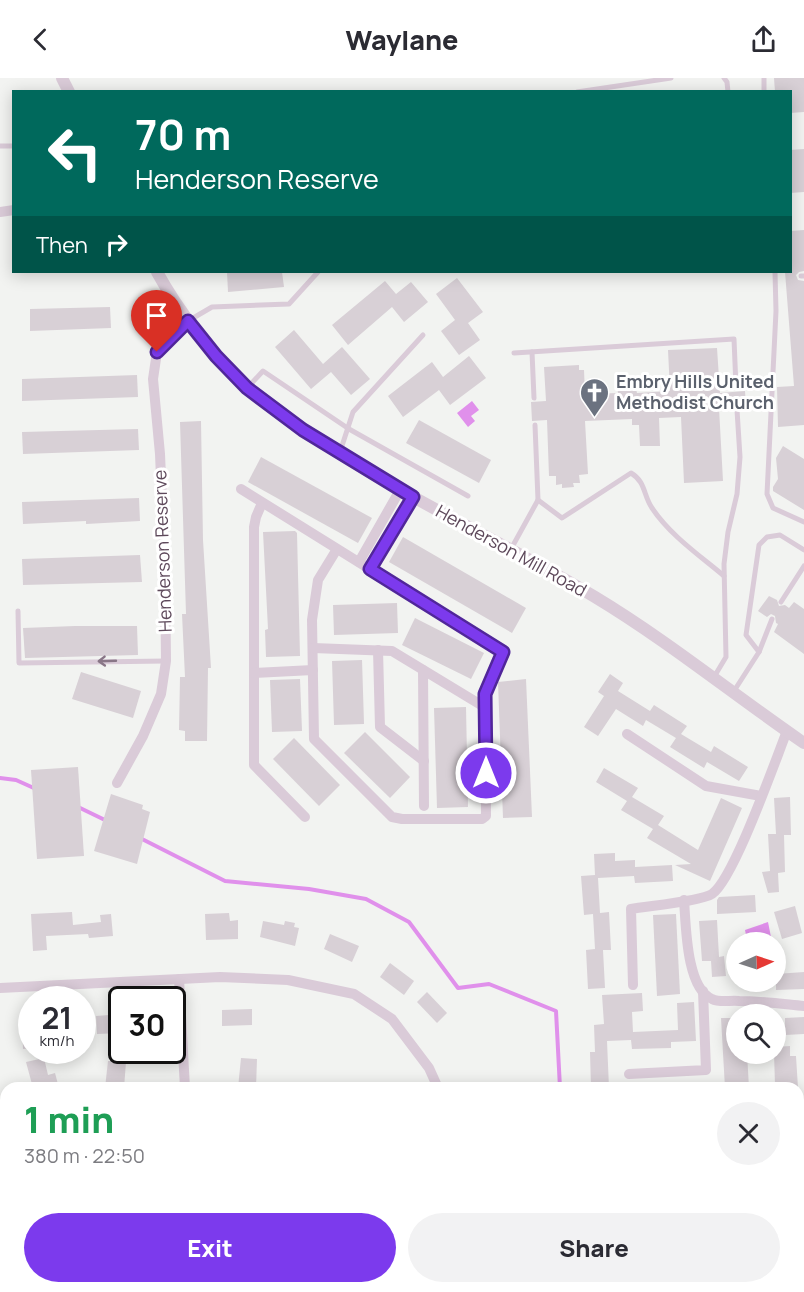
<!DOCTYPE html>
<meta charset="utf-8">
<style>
:root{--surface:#fff;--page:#f2f2f3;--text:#2b2b33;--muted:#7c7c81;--accent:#7c3aed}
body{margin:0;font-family:Manrope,sans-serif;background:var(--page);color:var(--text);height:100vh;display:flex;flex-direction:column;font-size:22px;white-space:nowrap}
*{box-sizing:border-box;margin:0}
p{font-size:20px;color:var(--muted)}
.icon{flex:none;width:33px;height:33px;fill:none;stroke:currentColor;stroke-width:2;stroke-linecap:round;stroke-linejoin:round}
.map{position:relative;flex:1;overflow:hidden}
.panel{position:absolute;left:0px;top:1004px;width:804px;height:212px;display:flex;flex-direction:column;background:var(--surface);border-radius:18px 18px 0 0;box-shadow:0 3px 15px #0003}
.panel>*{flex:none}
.guide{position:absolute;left:12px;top:12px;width:780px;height:183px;border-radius:0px;box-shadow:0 3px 15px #0003;background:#00695c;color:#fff;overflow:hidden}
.needle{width:39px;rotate:87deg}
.tools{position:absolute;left:726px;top:854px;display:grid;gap:12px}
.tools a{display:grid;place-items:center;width:60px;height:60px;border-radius:50%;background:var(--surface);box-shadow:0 3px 15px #0003;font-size:30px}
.speed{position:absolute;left:18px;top:908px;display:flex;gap:12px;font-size:30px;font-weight:700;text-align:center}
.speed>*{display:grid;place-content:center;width:78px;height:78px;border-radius:50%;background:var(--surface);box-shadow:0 3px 15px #0003;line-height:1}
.speed small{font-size:15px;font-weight:400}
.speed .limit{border:3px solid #111;border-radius:9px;background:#fff;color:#111}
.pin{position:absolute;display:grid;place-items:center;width:51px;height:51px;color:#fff;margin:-62px -26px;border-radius:50% 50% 50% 0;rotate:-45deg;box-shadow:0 0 6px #0007}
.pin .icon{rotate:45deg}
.me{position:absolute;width:66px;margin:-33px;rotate:0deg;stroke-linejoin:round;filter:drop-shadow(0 0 4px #0008)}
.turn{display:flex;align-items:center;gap:21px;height:126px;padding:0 24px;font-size:27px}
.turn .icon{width:78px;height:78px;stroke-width:2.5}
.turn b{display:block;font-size:42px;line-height:51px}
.then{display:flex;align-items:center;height:57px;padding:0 24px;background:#0003;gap:12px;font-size:22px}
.round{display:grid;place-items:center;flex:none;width:63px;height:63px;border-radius:32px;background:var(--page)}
.headline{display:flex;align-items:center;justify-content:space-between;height:102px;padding:0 24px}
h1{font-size:36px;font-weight:800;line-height:45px;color:#1e9e55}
.button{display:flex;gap:12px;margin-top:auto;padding:12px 24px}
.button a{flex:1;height:69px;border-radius:36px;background:var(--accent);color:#fff;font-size:24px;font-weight:800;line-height:69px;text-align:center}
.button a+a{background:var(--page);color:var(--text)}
header{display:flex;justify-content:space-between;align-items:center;height:78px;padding:0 24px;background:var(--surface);font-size:27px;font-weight:800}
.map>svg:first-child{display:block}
</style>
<header><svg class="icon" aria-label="back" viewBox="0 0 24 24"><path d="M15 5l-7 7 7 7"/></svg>Waylane<svg class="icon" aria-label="share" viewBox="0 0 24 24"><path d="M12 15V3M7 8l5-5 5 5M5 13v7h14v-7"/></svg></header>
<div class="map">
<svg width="804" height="1214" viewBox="0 0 804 1214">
<rect width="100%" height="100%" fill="#f2f3f1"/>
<g fill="#e090eb">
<path d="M472,323L479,332L471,338L475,343L468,349L457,335Z"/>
<path d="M768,844L771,859L747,862L745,852Z"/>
</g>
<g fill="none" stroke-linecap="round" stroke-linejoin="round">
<g stroke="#e090eb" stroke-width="4">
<path d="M0,700L16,702L36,711"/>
<path d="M76,728L107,743"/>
<path d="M140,760L225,803L309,811L366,821L409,844L458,910L489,906L556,933L560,1010"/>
<path d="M627,1209L631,1214"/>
</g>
</g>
<g fill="#d8d0d6">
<path d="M774,0H804V34L790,35V14H775Z"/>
<path d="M804,71V114L790,115V72Z"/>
<path d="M804,152V193L799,194L796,197L798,202L804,203V347L778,349L777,309L794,308L785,194H790V153Z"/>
<path d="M227,194H282L284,209L228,214Z"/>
<path d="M457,200L483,234L468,245L480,262L459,277L441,253L455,242L436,216Z"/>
<path d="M385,203L396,216L411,204L428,224L404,244L392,229L348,267L332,247Z"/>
<path d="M110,229L111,250L30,253V231Z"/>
<path d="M294,252L323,286L342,269L370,301L351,317L331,294L311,311L275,269Z"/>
<path d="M717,270L720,315L745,313L746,329L737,327L719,330L723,403L684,405L681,339L659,340L660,368H640L639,347H632V341L585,343L588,396L579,397L580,405H573L574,409L562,410V406L556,407V398H549L547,342L532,343L531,324L546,323L544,289L579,287V292H584L585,316L618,315L617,307H629V312L636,311L637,315L670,313L668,272Z"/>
<path d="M469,278L486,300L450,327L439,312L403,339L388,318L432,284L443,299Z"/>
<path d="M137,297L138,319L22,323V301Z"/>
<path d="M419,342L491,382L479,405L406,365Z"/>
<path d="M201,343L203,462L211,590H208L207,663H185V653L179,652L180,599H185L182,536H186L180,344Z"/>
<path d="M138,351L139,372L23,376L22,354Z"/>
<path d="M783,368L804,381V432L773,413V409L778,401L776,380Z"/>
<path d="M261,379L372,440L358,465L248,404Z"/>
<path d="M139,420L140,443L86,446V443L23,446L22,424Z"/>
<path d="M295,453L297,455L300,578L266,579L265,552L268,551L263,454Z"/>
<path d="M403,459L526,530L512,555L389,484Z"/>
<path d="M140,477L142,504L23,507L22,481Z"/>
<path d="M769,518L777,522L779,528L785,527L789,530L794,524L804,531V576L774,554L778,546L776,545L775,538L771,536L767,539L758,533Z"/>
<path d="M397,525L398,555L334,557L333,527Z"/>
<path d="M415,540L484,575L471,601L402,567Z"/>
<path d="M75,548H137L138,577L25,580L23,550Z"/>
<path d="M362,582L364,646L334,647L332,583Z"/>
<path d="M81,594L141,613L133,640L72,621Z"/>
<path d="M610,596L623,605L618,613L650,633L654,627L687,648L681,656L711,674L714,668L748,689L739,703L707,684L704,690L670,669L676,660L646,642L643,648L616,631L598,658L584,649L604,618L598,614Z"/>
<path d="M300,601L302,653L272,654L270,602Z"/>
<path d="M526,601L532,739L503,740L498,604Z"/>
<path d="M466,629L468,729L437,730L434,630Z"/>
<path d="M365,654L410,699L390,720L344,675Z"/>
<path d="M294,660L340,707L319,728L273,681Z"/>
<path d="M78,689L84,778L37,781L31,692Z"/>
<path d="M604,690L638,710L632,719L664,738L658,747L698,772L721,720L742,730L710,803L675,787L691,786L647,760L653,751L621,732L627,723L596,704Z"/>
<path d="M111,716L143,727L142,731L150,734L137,786L94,773Z"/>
<path d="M790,719L791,757H784L785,794L778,795L779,814L768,815L762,794L770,793L768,756H776L774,720Z"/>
<path d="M615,775V783L635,782V789L672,787L673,803L635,805L634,798L598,800L600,835L609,834L611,872H603L605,910L588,911L586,872L595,871L593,836L584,837L581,798L595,797L594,776Z"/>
<path d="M755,817L756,834L717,836V822L719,819Z"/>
<path d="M795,828L802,855L782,861L774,834Z"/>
<path d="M72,834L73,847L101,844L100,837L111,836L113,858L89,860L88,856L46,858L47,872L33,873L31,836Z"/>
<path d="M229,835L230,843L238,842V861L206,862L205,836Z"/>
<path d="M676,836L680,916L657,918L653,837Z"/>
<path d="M717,842L719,879L724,878L726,898L712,899L711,883H702L699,843Z"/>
<path d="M263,843L284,847L285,843L295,845L294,849L299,850L295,868L260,859Z"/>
<path d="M330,856L359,868L352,884L324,871Z"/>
<path d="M390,885L414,903L404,917L380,899Z"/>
<path d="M804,894V911L776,912V896Z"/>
<path d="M427,914L447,935L437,945L417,924Z"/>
<path d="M642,915L643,933L632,934L633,954L678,952L677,925L694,924L696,963L671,964V970L632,971L631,962L607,963L609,1010H591L590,974H595L594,947L604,946L602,917Z"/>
<path d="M22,930H32V970L23,971Z"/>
<path d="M252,931V947L222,948V932Z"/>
<path d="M122,936V955L97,956L96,938Z"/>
<path d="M804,939V956L785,957V940Z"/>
<path d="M721,940H736V975H747L749,1010H725Z"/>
<path d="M790,968V978H796L798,1010L775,1007L774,975H776V969Z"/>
<path d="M44,980L48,997L55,995L59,1010H33L26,984Z"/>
<path d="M241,980L257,981L256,1010H238Z"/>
<path d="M108,983L126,984L124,1010H105Z"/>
</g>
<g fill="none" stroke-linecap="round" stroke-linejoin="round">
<g stroke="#dacbd8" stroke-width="5">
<path d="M724,0L727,4L728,14"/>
<path d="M577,14L671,0"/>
<path d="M764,14V0"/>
<path d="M0,68H14"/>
<path d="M775,194L776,233L767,416L773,430L804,444"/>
<path d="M801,198H804"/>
<path d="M188,243L212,229L289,226L318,194"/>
<path d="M532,274L534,320"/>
<path d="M514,275L734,261L736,309"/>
<path d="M249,308L263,293L349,351L468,418"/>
<path d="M340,374L353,334L423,257"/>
<path d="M538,422L562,440L631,395C646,404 643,417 652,430C670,457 699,477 724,498"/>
<path d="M511,471L538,422L535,347"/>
<path d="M781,524L804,488"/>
<path d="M18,533L19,585L166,583"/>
<path d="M759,574L746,557L759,467L767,459L780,457L804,472"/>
<path d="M714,599L726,579L724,486L728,454L737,416L740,379L737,332"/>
<path d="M734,613L759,574L772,541"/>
</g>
<g stroke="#dacbd8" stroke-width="10">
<path d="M0,134L14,132"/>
<path d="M241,411L503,574L485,616L486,738L482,741H402L392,739L314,661L312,542L318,502L337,471"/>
<path d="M262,425L256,439L254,449V687L305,739"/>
<path d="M359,484L400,412"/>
<path d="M371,491L413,419"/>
<path d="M313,570L392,573L486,630"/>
<path d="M378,572L380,649L424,683"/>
<path d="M423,592L424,728"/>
<path d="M254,595L313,592"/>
<path d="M627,656L706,708L761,718"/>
<path d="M117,705L143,658L161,616L166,583L165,491L160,376L153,301L157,274L188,243"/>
<path d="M684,822C686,847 686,910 712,921C720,925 730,922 739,923C761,923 783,926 804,928"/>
<path d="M179,901L185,1010"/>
<path d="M633,907L631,831C647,828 702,823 712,816C734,801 775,683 787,653"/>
<path d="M0,910L220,899L288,902L354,916L392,941L429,990L438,1010"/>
<path d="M629,996L706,992L703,913"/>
<path d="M798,1180H804"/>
<path d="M480,1209L481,1214"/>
<path d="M71,1214L188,1209"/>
</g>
<g stroke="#dacbd8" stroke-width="12">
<path d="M62,0L69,14"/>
<path d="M157,194C180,236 211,274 246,308C269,330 299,349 326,367C413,424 507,466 595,519C668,563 734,617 804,665"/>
</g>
</g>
<defs><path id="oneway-shaft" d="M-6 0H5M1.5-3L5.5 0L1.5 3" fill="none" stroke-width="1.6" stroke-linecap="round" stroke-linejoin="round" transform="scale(1.5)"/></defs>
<use stroke="#897687" href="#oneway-shaft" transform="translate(107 583) rotate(178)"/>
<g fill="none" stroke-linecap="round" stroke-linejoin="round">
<defs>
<path id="route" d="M157,274L188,243L216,278L247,310L303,352L413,419L370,491L503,574L485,616L486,695"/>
</defs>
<use href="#route" stroke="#51269a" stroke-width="15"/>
<use href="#route" stroke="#7c3aed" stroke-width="10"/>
</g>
<defs>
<symbol id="church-pin" viewBox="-11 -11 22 30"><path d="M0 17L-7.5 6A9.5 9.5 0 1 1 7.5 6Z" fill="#6b7280" stroke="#fff"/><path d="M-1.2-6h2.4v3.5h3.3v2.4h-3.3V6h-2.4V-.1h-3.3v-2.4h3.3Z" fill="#fff"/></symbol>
</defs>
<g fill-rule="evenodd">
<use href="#church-pin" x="578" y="298" width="33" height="45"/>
</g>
<g text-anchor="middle" stroke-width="6" stroke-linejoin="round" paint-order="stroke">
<g font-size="18" font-weight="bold" fill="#5b616d" stroke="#fff" text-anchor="start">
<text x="616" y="310">Embry Hills United<tspan x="616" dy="21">Methodist Church</tspan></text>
</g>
<g font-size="18" fill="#5e495b" stroke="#fff">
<text transform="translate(163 473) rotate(-92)" y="6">Henderson Reserve</text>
<text transform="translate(511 473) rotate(29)" y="6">Henderson Mill Road</text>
</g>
</g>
</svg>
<div class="tools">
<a><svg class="needle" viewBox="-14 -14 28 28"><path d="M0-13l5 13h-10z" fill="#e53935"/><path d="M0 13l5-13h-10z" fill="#7c7c81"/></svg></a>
<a><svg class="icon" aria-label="search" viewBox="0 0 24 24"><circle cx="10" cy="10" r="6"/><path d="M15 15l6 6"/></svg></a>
</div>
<div class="speed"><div>21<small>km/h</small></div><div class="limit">30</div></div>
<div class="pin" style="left:157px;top:274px;background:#d93025"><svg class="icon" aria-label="arrive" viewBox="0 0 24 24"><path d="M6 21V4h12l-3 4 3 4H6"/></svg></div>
<svg class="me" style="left:486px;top:695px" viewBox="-20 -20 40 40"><circle r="17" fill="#7c3aed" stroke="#fff" stroke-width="3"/><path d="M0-11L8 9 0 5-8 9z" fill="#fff"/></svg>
<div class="guide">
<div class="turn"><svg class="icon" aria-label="left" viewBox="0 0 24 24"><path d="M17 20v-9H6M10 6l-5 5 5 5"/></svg><div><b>70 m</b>Henderson Reserve</div></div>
<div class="then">Then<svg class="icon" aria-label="right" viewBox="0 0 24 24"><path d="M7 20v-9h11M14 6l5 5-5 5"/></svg></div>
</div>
<section class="panel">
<div class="headline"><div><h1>1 min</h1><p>380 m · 22:50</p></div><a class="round"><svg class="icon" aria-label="close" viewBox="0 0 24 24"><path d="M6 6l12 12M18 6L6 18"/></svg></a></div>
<div class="button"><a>Exit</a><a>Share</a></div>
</section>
</div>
